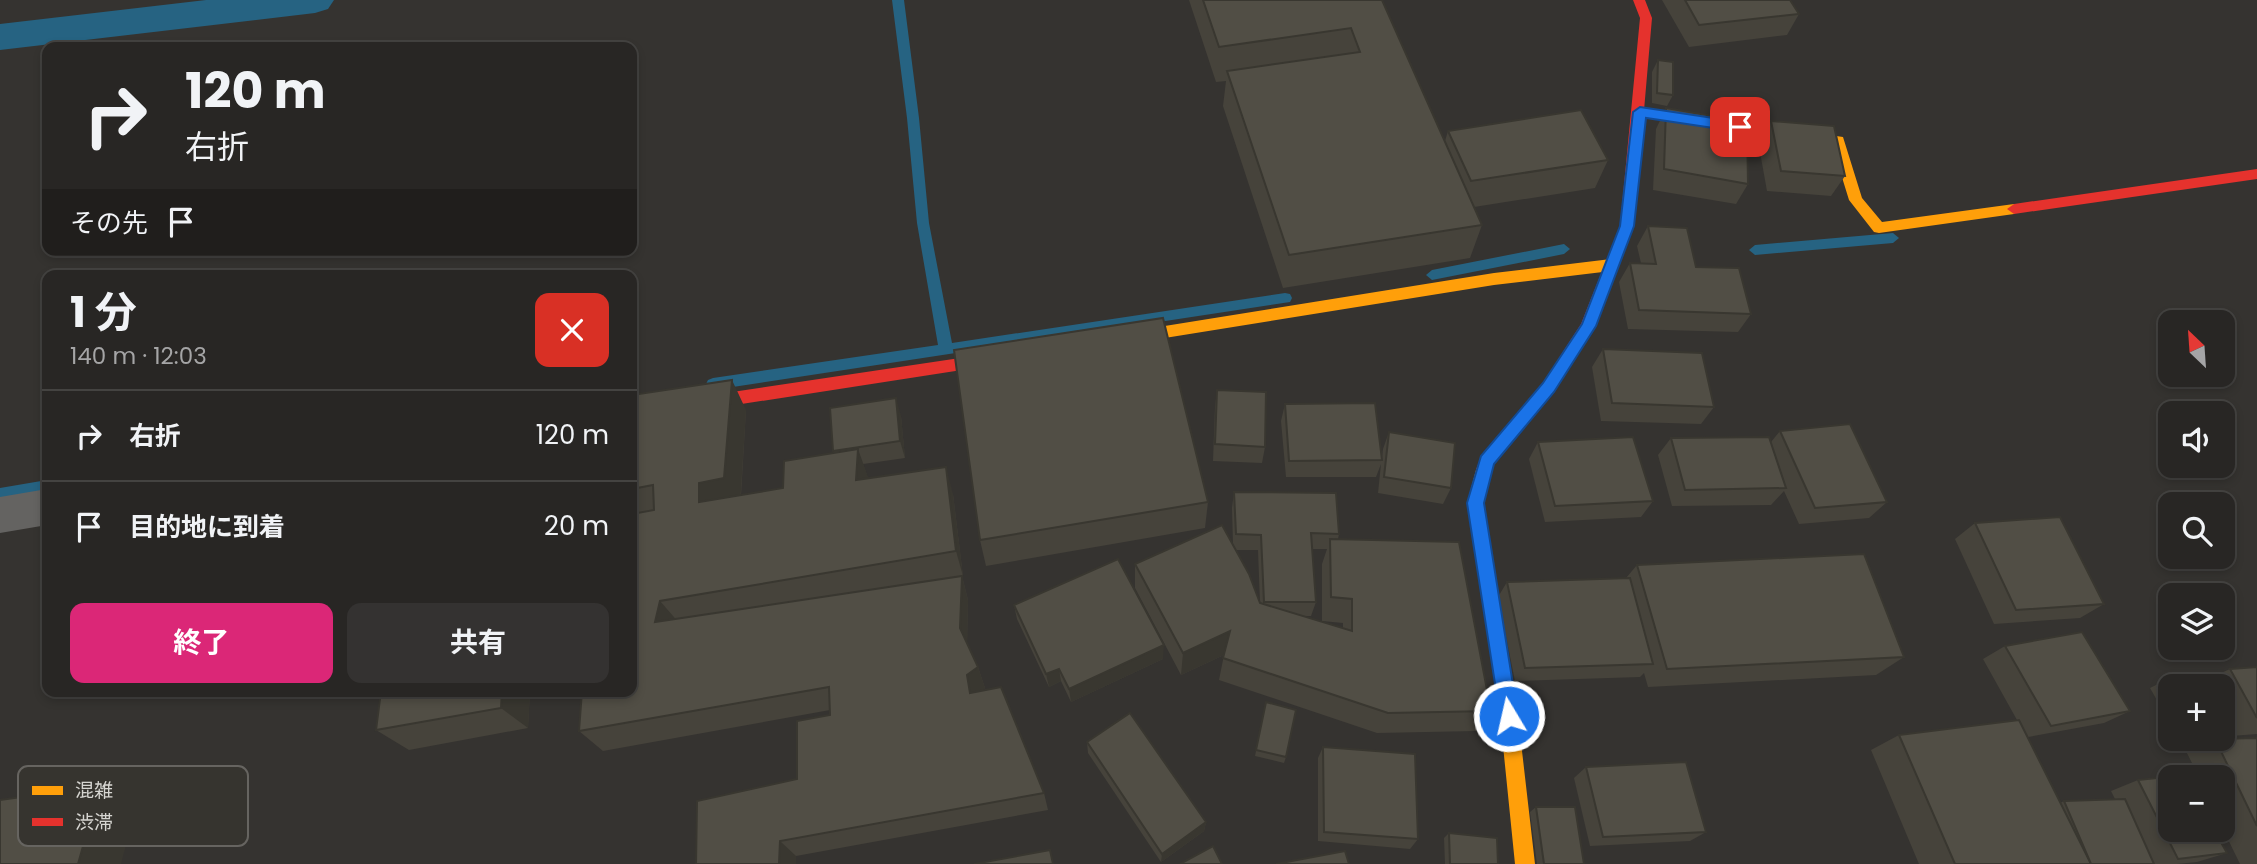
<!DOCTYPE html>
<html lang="ja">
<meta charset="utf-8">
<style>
:root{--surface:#282624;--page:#343231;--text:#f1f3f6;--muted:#a5a5a6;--line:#444341;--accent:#db2777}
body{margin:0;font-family:Poppins,"Noto Sans JP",sans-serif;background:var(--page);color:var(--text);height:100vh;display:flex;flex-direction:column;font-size:26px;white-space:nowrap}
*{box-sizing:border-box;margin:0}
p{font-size:23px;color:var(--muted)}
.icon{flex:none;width:38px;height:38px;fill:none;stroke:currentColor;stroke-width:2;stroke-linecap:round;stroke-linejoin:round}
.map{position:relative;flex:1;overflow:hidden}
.side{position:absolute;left:42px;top:270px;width:595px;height:427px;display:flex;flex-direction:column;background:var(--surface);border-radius:14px;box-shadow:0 4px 10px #0003,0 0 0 2px var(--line)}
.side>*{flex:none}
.hud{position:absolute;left:42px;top:42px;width:595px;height:214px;border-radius:14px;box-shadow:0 4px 10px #0003,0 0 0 2px var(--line);background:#282624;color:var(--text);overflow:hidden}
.needle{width:46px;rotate:335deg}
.tools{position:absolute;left:2158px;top:310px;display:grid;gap:14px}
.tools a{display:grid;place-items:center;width:77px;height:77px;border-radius:14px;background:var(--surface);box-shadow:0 4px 10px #0003,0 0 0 2px var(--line);font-size:35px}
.pin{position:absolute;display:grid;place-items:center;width:60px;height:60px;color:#fff;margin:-30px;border-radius:14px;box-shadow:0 4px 10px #0006}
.me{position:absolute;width:77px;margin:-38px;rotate:351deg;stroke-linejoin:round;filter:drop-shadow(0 0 5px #0008)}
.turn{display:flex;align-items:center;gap:24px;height:147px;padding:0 28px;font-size:32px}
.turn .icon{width:91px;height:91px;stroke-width:2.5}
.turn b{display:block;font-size:49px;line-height:60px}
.then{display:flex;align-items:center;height:66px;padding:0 28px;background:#0003;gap:14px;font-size:26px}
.round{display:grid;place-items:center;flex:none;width:74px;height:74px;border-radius:14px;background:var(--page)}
.head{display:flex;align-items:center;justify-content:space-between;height:119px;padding:0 28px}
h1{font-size:42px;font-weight:700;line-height:52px}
.primary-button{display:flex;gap:14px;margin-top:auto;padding:14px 28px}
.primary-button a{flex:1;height:80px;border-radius:14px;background:var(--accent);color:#fff;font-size:28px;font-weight:700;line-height:80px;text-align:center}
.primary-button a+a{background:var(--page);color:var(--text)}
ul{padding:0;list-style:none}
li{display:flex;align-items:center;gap:21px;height:91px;padding:0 28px;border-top:2px solid var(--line)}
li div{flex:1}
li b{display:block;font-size:26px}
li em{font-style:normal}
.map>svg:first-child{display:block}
</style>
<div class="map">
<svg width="2257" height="864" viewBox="0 0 2257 864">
<rect width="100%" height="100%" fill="#353330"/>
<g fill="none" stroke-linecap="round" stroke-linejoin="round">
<g fill="#266382" fill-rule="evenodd">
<path d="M892,0H904L919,118L929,223L952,343L1285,293L1290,294L1292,298L1290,302L713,390L708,388L706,384L708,380L713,378L938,345L917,223L907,118Z"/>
<path d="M1893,233L1899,238L1893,243L1755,255L1749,250L1755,245Z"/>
<path d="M1564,244L1570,249L1564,254L1432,280L1426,275L1432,270Z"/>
<path d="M47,480V492L0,500V488Z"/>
</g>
<path fill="#266382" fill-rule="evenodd" d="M206,0H334L328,9L315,13L0,50V24Z"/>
<path fill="#646361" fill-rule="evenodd" d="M47,489V525L0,533V497Z"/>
<g fill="#ff9f0a" fill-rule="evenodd">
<path d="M1697,115L1843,137L1862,198L1882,222L2014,204L2021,209L2014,214L1879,233L1874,232L1849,200L1832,145L1692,123V117Z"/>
<path d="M1611,259L1618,265L1611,271L1494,285L1115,346L1110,344L1107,340L1110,336L1115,334L1494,273Z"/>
<path d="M1484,463L1490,465L1492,470L1483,503L1518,716L1535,864H1515L1500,716L1467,503L1476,470L1478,465Z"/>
</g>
<g fill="#e5322d" fill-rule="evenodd">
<path d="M1633,0H1645L1652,18L1634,226L1593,330L1553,393L1494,464L1490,475L1484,477L1478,475L1476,470L1481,456L1543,383L1581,324L1620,226L1640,18Z"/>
<path d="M2257,169V179L2014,214L2007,209L2014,204Z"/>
<path d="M1007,351L1012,353L1015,357L1012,361L1007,363L632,421V407Z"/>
</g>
</g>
<g fill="#46433b" fill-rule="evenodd">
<path d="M1189,0H1382L1445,141L1448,131L1608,160L1595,188L1474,207L1482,225L1470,258L1283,288L1223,106L1226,81L1216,82Z"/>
<path d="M1662,0H1790L1799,14L1787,35L1689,47Z"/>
<path d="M1658,60L1673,95L1667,106L1652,103V72Z"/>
<path d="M1666,108L1748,184L1736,204L1653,190L1656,129Z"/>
<path d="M1771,121L1845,176L1831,196L1767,191L1758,141Z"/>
<path d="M1648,226L1751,314L1738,332L1628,329L1619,282L1630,263H1641L1637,246Z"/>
<path d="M1603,349L1714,407L1701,424L1601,421L1592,367Z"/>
<path d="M1217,390L1265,447L1262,463L1213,461L1215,407Z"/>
<path d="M632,395L746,410L741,495L783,488L834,453L833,451L901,416L905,458L863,464L868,478L953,494L963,576H962L968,600L967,644L978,667L985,688L981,691L1044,793L1048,810L796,856V864H696L797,779L830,715V710L603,751L579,731L632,691Z"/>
<path d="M1285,404L1382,457L1383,449L1389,432L1451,488L1443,504L1378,493L1381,464L1376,477H1286L1281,421Z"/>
<path d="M1780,431L1887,502L1869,518L1799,524L1784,491L1771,505L1672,506L1658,455L1671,438L1771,442Z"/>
<path d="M1538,442L1653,501L1641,517L1545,522L1529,459Z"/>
<path d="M1234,492L1339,534L1338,539L1491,711L1476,731L1377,733L1219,680L1224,655L1181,675L1135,588V564L1233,545L1232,508ZM1312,549H1327L1322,564V621L1343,623V628L1304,616H1311L1316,602ZM1235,550H1258L1260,603Z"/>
<path d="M1208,502L1205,528L986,566L980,540Z"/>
<path d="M1975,523L2104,604L2080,618L1994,624L1955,539Z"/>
<path d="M1637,565L1904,657L1876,675L1648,687L1644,673L1640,677L1515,681L1498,597L1507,582L1626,578Z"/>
<path d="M1014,605L1163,659L1071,702L1061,681L1049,687L1017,619Z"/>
<path d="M2005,646L2130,711L2104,723L2028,737L2060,803L2064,801L2115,799L2111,791L2138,780L2227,853L2197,862L2177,864H1919L1871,750L1899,735L2017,720L1983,659Z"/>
<path d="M2257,667V734L2231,736L2222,721V686H2204L2201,682L2230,669Z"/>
<path d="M2164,681L2170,686V723L2150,688Z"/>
<path d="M381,691H530L528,728L409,750L376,730Z"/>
<path d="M1266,702L1286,757L1284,763L1255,756Z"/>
<path d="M2257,738V864H2240L2222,827V777H2199L2186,751L2215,739Z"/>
<path d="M1087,742L1206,822L1204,831L1161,862L1088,753Z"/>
<path d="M1323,747L1418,839L1410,849L1318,841V758Z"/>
<path d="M1586,767L1706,832L1690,841L1590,846L1574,778Z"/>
<path d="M1536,807L1584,864H1537L1530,812Z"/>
<path d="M1449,833L1498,864H1445L1444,838Z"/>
</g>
<g fill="#393730">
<path d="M732,380L746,410L740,505L699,502V483Z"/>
<path d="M896,398L901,416L905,458L900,441Z"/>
<path d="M858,449L868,477L867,507L856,480Z"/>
<path d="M946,467L953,494L963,576L956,551Z"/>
<path d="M962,576L968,600L967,651L960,628Z"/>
<path d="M660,601L680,624L655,622Z"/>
<path d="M1230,631L1226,654L1181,675L1183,653Z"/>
<path d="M1164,645L1163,659L1071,702L1069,689Z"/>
<path d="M978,667L985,688L974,696L970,693L967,675Z"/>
<path d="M1059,669L1061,681L1049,687L1046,674Z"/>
<path d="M502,691H530L528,728L501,708Z"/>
<path d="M100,786L138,800L121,864H78Z"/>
<path d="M1206,822L1204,831L1161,862L1162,854Z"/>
<path d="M780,841L796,856V864H779Z"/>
</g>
<g fill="#514e45" stroke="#393730" stroke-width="2">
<path d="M1203,0H1382L1482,225L1289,255L1227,71L1360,52L1351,28L1219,47Z"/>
<path d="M1685,0H1790L1799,14L1699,25Z"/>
<path d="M1658,60L1673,62V95L1657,93Z"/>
<path d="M1666,108L1747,122L1748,184L1664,169Z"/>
<path d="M1581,110L1608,160L1471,181L1448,131Z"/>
<path d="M1771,121L1834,126L1845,176L1781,171Z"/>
<path d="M1648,226L1687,228L1696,267L1739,268L1751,314L1639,310L1630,263L1656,264Z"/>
<path d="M1163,318L1208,502L980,540L954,350Z"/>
<path d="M1603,349L1702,353L1714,407L1612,403Z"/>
<path d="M732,380L724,478L699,483V502L783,488L784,461L858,449L856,480L946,467L956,551L660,601L655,622L962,576L960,628L978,667L967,675L970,693L1001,687L1044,793L780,841L779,864H696L697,801L797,779V721L830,715L829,687L579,731L582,691H632V514L654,510L653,485L632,489V395Z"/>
<path d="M1217,390L1266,392L1265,447L1215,444Z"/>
<path d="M896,398L900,441L833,451L830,408Z"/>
<path d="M1375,403L1382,460L1289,461L1285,404Z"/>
<path d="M1850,424L1887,502L1815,508L1780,431Z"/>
<path d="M1389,432L1455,443L1451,488L1384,477Z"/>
<path d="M1633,437L1653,501L1555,506L1538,442Z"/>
<path d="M1769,437L1786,488L1685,490L1671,438Z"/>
<path d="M1234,492L1336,493L1339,534L1311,533L1316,602H1264L1261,535L1236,534Z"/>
<path d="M2060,517L2104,604L2016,610L1975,523Z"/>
<path d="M1222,525L1249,574L1260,603L1352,631V599L1331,597L1330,539L1459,542L1491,711L1388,713L1223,658L1230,631L1183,653L1135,564Z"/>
<path d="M1864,554L1904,657L1667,669L1637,565Z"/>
<path d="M1118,559L1164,645L1069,689L1059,669L1046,674L1014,605Z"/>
<path d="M1630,578L1653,664L1525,668L1507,582Z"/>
<path d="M2082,632L2130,711L2051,726L2005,646Z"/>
<path d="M2257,667V718L2230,669Z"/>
<path d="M2196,677L2201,686H2170V691L2164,681Z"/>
<path d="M381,691H502L501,708L376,730Z"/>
<path d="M1266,702L1296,710L1286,757L1256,750Z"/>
<path d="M1130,713L1206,822L1162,854L1087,742Z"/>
<path d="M2019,720L2091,864H1955L1899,735Z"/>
<path d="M2257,738V826L2215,739Z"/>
<path d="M1323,747L1415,754L1418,839L1324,832Z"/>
<path d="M1686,762L1706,832L1603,837L1586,767Z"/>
<path d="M2185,775L2186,777H2170V830H2214L2227,853L2178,859L2138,780Z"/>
<path d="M100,786L78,864H0V800Z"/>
<path d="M2125,799L2154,864H2091L2064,801Z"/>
<path d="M1536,807H1575L1584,864H1544Z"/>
<path d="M1449,833L1497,838L1498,864H1450Z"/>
<path d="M1213,846L1222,864H1180Z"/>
<path d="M1050,850L1053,864H974Z"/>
<path d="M1345,851L1349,864H1276Z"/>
</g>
<path fill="#1a73e8" stroke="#114b97" stroke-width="2" d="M1640,107L1740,122L1747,127L1740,132L1646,118L1634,226L1596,326L1554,392L1494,464L1484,503L1518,716L1515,723L1509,725L1502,723L1500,716L1467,503L1481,456L1543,383L1582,324L1620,226L1633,112Z"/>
<rect x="18" y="766" width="230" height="80" rx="10" fill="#36342f" stroke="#666460" stroke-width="2"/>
<rect x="32" y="786" width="31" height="9" fill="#ff9f0a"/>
<rect x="32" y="818" width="31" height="8" fill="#e5322d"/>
<g font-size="19" fill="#d6d5d1">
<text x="75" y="797">混雑</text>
<text x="75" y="829">渋滞</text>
</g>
</svg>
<div class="tools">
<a><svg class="needle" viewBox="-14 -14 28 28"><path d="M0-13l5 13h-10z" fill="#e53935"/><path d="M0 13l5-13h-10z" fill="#a5a5a6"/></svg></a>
<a><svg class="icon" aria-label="sound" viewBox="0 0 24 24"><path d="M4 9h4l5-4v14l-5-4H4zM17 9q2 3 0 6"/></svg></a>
<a><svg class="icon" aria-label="search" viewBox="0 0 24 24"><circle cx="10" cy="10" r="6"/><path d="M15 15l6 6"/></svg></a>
<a><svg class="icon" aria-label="layers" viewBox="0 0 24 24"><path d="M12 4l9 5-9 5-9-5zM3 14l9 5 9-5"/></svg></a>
<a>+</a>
<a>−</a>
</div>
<div class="pin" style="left:1740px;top:127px;background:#d93025"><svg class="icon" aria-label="arrive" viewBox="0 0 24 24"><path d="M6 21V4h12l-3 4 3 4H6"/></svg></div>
<svg class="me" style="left:1509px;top:716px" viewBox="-20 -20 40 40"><circle r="17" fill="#1a73e8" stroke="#fff" stroke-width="3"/><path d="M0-11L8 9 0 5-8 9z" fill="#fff"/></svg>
<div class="hud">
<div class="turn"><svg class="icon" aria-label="right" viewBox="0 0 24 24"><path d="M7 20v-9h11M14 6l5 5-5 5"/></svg><div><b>120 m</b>右折</div></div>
<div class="then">その先<svg class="icon" aria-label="arrive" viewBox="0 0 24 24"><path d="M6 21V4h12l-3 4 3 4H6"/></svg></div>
</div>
<section class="side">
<div class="head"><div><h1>1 分</h1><p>140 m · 12:03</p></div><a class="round" style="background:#d93025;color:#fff"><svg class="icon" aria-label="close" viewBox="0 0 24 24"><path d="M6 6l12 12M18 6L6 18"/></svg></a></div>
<ul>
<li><svg class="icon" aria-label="right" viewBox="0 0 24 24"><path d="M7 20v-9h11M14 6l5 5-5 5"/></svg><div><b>右折</b></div><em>120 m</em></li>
<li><svg class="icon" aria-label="arrive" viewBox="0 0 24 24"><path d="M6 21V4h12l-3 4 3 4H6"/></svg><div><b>目的地に到着</b></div><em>20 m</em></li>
</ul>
<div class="primary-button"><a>終了</a><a>共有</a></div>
</section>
</div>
